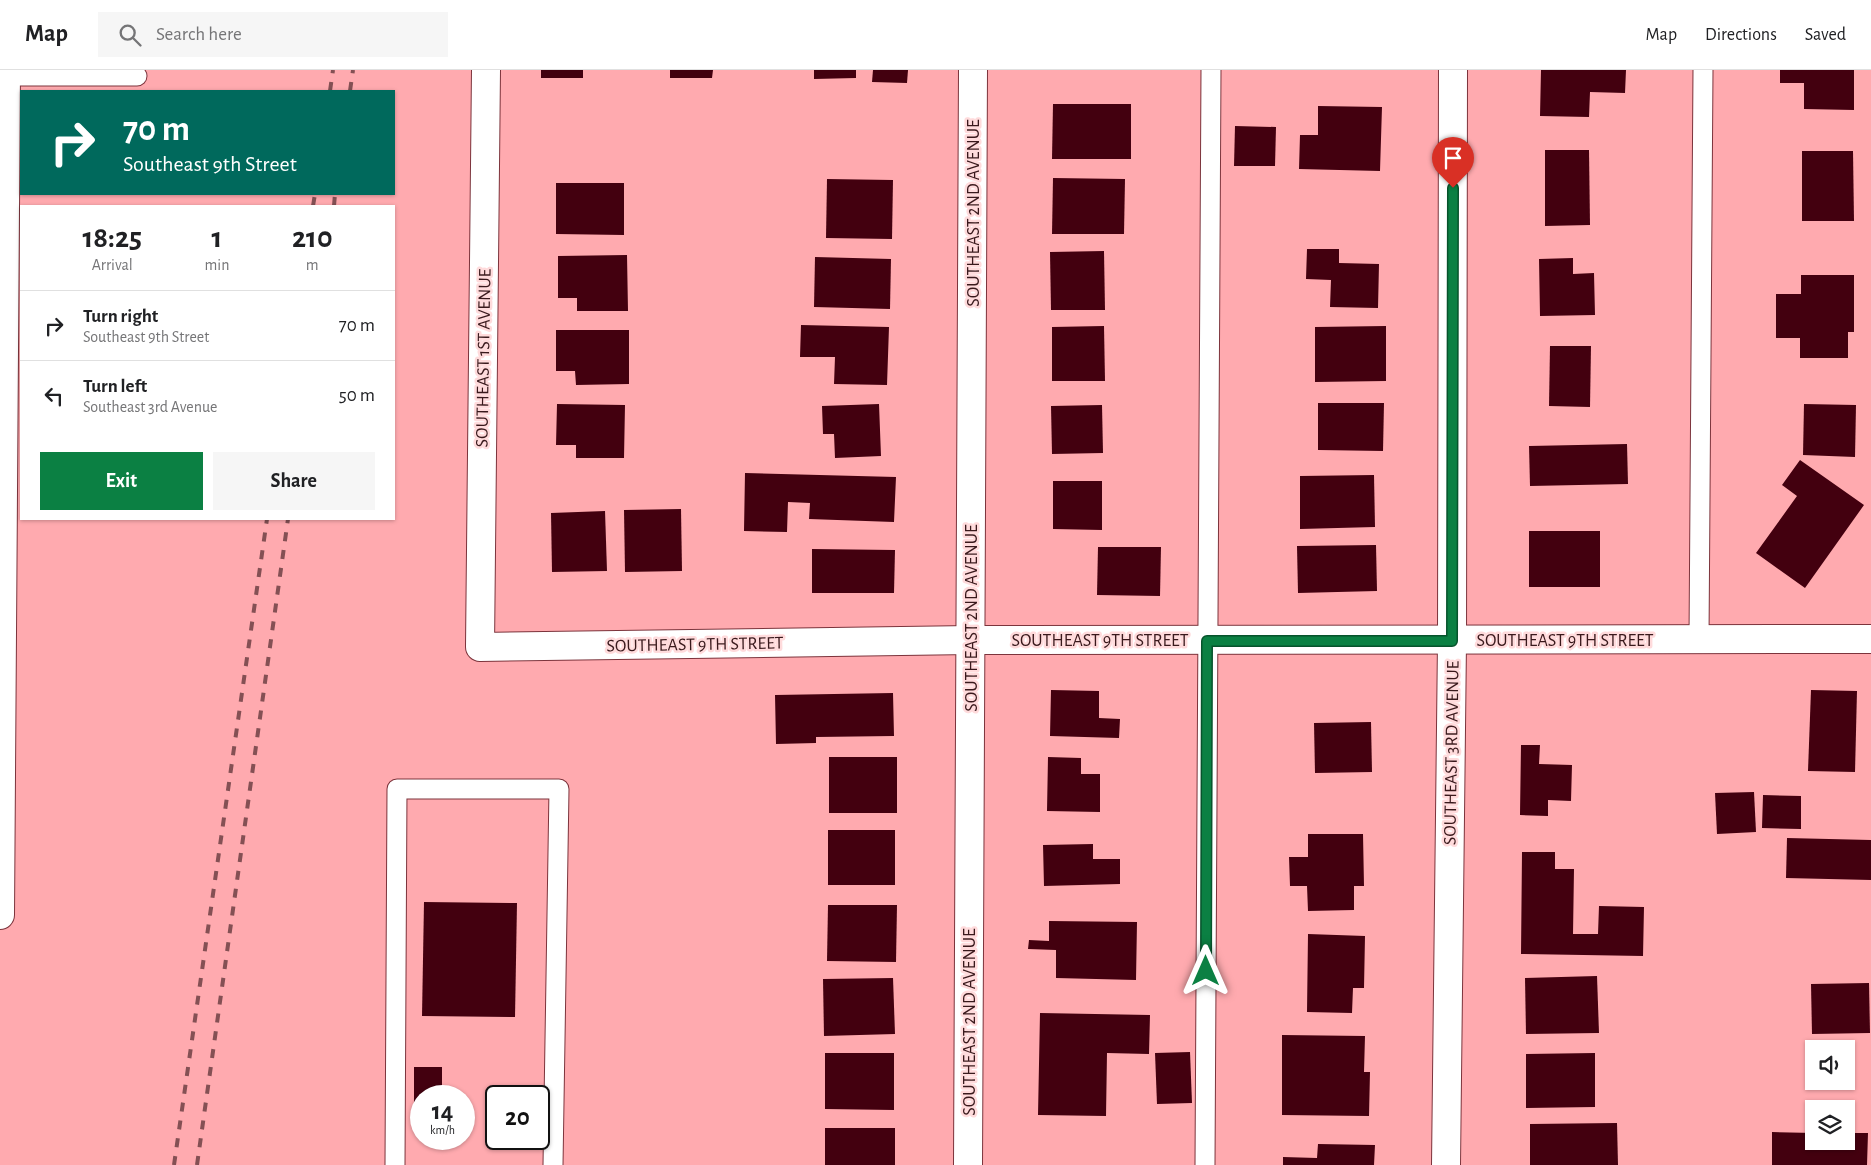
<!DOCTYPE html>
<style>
:root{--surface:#fff;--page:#f6f6f6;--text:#202124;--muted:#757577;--line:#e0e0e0;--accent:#0b8043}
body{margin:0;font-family:"Alegreya Sans",sans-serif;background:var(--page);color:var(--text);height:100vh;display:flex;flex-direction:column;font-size:19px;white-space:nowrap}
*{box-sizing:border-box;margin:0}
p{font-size:16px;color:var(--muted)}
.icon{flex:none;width:28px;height:28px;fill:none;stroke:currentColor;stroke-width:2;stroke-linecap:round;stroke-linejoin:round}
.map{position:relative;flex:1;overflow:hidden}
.side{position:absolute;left:20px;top:135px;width:375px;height:315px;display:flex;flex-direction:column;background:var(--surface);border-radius:0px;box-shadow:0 1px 4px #0004}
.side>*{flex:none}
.banner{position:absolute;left:20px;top:20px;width:375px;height:105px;border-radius:0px;box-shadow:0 1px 4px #0004;background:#00695c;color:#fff;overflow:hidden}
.tools{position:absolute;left:1805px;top:970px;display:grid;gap:10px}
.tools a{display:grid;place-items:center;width:50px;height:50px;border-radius:0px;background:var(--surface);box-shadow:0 1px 4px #0004;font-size:25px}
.speed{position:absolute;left:410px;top:1015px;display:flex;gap:10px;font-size:25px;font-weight:700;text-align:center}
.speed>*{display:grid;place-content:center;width:65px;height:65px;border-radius:50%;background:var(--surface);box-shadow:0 1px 4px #0004;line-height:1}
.speed small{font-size:12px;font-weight:400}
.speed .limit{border:2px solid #111;border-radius:8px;background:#fff;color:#111}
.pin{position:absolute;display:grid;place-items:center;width:42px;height:42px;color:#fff;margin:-51px -21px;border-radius:50% 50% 50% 0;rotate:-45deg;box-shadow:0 0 5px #0007}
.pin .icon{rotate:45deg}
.me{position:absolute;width:55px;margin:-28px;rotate:0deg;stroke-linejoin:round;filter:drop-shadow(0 0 4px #0008)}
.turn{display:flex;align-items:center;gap:18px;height:105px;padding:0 20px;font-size:22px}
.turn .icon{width:65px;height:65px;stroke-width:2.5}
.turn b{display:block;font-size:35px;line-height:42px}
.eta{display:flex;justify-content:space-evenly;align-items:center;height:85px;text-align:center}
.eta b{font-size:30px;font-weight:700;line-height:35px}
.action{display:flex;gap:10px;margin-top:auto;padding:10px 20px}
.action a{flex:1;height:58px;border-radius:0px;background:var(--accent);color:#fff;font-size:20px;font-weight:700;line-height:58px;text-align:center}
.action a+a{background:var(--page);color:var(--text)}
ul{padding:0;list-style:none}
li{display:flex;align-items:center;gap:15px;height:70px;padding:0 20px;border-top:1px solid var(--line)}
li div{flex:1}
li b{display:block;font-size:19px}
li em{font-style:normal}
header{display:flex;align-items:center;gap:30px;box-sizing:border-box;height:70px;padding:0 25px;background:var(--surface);border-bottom:1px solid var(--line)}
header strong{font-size:24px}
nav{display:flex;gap:28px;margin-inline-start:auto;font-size:18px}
.search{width:350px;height:45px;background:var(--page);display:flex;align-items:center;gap:12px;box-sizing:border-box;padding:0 18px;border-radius:0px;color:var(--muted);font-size:19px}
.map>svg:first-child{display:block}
</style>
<header>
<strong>Map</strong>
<div class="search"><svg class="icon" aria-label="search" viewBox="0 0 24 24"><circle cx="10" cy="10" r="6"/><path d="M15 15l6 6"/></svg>Search here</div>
<nav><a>Map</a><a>Directions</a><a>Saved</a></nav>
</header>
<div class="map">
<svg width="1871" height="1095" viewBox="0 0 1871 1095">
<rect width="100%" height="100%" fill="#ffaaaf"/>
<g fill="#43000f">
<rect x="541" y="0" width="42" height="8"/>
<path d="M670,0H713L712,8H670Z"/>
<path d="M814,0H856V8L814,9Z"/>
<path d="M873,0H908L907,13L872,12Z"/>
<path d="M1541,0H1626L1625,23L1590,22L1589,47L1540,46Z"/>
<path d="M1780,0H1854V40L1804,39V13H1780Z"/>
<path d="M1053,34H1131V89H1052Z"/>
<path d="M1318,36L1382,37L1380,101L1299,99L1300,65H1318Z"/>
<path d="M1235,56L1276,57L1275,96H1234Z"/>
<path d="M1545,80H1589L1590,155L1545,156Z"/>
<path d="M1802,81H1853L1854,151H1802Z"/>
<path d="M1053,108L1125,109L1124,164H1052Z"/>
<path d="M827,109L893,110L892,169L826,168Z"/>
<path d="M556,113H624V165L556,164Z"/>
<path d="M1307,179H1339V193L1379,194L1378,238L1330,237L1331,210L1306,209Z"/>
<path d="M1104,181L1105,240H1051L1050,182Z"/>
<path d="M627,185L628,241H577V228H558V186Z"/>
<path d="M815,187L891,189L890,239L814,237Z"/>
<path d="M1573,188V204L1594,203L1595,245L1540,246L1539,189Z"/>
<path d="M1801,205H1854V262H1848V288H1800V268H1776V224H1801Z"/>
<path d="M801,255L889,257L887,315L834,314L835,287H800Z"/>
<path d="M1104,256L1105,311H1052V257Z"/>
<path d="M1386,256V311L1315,312V257Z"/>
<path d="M556,260H629V314L576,315L575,301H556Z"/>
<path d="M1550,276H1591L1590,337L1549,336Z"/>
<path d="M1318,333H1384L1383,381L1318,380Z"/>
<path d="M557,334L625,335L624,388H576V375H556Z"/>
<path d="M879,334L881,386L835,388L834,364H823L822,336Z"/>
<path d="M1804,334L1856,335L1855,387L1803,385Z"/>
<path d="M1102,335L1103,383L1052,384L1051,336Z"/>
<path d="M1627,374L1628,414L1530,416L1529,376Z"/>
<path d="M1800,390L1864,435L1805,518L1756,483L1797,426L1782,415Z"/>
<path d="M745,403L896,407L894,452L809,449L810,433L788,432L787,462L744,461Z"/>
<path d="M1374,405L1375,457L1300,459V406Z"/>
<path d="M1053,411H1102V460L1053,459Z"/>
<path d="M681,439L682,501L625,502L624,440Z"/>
<path d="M605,441L607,501L552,502L551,443Z"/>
<rect x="1529" y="461" width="71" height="56"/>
<path d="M1376,475L1377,521L1298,523L1297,476Z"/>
<path d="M1098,477H1161L1160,526L1097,525Z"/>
<path d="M812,479L895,480L894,523H812Z"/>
<path d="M1051,620L1099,621V648L1120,649L1119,668L1050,666Z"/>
<path d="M1811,620L1857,621L1855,702L1808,701Z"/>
<path d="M893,623L894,666L816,667V673L776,674L775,625Z"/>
<path d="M1371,652L1372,702L1315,703L1314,653Z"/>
<path d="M1521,675H1540L1539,694L1572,695L1571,731L1548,730V746L1520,745Z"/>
<rect x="829" y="687" width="68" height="56"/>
<path d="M1048,687L1081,688V704H1100V742L1047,741Z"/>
<path d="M1754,722L1756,762L1717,764L1715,723Z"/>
<path d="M1763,725L1801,726V759L1762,758Z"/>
<rect x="828" y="760" width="67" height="55"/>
<path d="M1308,764H1363L1364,816H1354V840L1308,841L1307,816H1290L1289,787H1308Z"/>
<path d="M1787,768L1871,770V810L1786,808Z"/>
<path d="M1093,774V789H1120V814L1044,816L1043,775Z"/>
<path d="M1522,782H1555V799H1574L1573,864H1598L1599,836L1644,837L1643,886L1521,884Z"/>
<path d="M424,832L517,833L515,947L422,946Z"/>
<path d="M828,835H897L896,892L827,891Z"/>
<path d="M1049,851L1137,852L1136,910L1056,908V880L1028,879L1029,870L1049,871Z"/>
<path d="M1308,864L1365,866L1364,918H1353L1352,943L1307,942Z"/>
<path d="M1597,906L1599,963L1526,964L1525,908Z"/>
<path d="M893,908L895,964L824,966L823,909Z"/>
<path d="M1869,913L1870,963L1812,964L1811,914Z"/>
<path d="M1040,943L1150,945L1149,984L1107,983L1106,1046L1038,1045Z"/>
<path d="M1282,965L1365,966L1364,1002H1370L1369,1046L1282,1045Z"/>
<path d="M1190,982L1192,1033L1157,1034L1155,983Z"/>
<path d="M825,983H894V1040L825,1039Z"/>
<path d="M1595,983V1037L1526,1038V984Z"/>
<path d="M414,997H442V1026H421V1046H414Z"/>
<path d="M1617,1053L1618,1095H1530V1054Z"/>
<rect x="825" y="1058" width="70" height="37"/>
<path d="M1772,1062L1814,1063V1071H1846V1063H1868L1867,1095H1772Z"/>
<path d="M1318,1074L1375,1075L1374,1095H1283V1087L1317,1088Z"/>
</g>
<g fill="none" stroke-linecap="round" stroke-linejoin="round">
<defs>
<g id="service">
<path d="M6,6H137"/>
<path d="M1699,570L1703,0"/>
<path d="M395,1095L397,719H559L553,1095"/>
<path d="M1205,1095L1211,0"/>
</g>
<g id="minor">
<path d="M486,0L480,577L971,570L1871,569"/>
<path d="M968,1095L973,0"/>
<path d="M1446,1095L1452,571L1453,0"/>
</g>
<path id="tertiary" d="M0,845L6,0"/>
</defs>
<use href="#service" stroke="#7c343c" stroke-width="21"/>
<use href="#minor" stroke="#7c343c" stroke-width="30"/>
<use href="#tertiary" stroke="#7c343c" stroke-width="30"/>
<use href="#service" stroke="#fff" stroke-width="19"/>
<use href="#minor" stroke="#fff" stroke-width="28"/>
<use href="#tertiary" stroke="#fff" stroke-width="28"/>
<g stroke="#845054" stroke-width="4" stroke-dasharray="9 9" stroke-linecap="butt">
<path d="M330,21L333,0"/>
<path d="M350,21L353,0"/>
<path d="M313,136L315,124"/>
<path d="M334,136L335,124"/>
<path d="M174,1095L267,449"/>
<path d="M197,1095L288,449"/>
</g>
</g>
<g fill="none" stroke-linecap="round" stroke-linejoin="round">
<defs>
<path id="route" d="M1206,901L1207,571H1452L1453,118"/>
</defs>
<use href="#route" stroke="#07532c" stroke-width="12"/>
<use href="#route" stroke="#0b8043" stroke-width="9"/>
</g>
<g text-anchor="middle" stroke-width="5" stroke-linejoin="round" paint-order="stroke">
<g font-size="18" fill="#39191c" stroke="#ffdbdc">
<text transform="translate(973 143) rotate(-90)" y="6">SOUTHEAST 2ND AVENUE</text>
<text transform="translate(483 288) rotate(-89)" y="6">SOUTHEAST 1ST AVENUE</text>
<text transform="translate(971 548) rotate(-90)" y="6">SOUTHEAST 2ND AVENUE</text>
<text x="1100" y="576">SOUTHEAST 9TH STREET</text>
<text x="1565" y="576">SOUTHEAST 9TH STREET</text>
<text transform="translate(695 574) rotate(-1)" y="6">SOUTHEAST 9TH STREET</text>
<text transform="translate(1451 683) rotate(-89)" y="6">SOUTHEAST 3RD AVENUE</text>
<text transform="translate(969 952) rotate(-90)" y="6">SOUTHEAST 2ND AVENUE</text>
</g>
</g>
</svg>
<div class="tools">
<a><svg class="icon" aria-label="sound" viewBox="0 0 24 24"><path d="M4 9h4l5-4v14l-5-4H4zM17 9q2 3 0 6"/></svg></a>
<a><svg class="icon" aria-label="layers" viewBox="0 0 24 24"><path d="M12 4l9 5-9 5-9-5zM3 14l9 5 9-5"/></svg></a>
</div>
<div class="speed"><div>14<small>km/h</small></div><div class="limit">20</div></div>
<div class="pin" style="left:1453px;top:118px;background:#d93025"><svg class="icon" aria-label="arrive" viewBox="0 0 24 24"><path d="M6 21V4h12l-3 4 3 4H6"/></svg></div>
<svg class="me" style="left:1206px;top:901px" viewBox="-20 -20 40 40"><path d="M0-17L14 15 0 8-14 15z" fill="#0b8043" stroke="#fff" stroke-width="4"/></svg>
<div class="banner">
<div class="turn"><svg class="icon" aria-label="right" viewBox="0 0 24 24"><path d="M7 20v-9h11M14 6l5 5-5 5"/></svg><div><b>70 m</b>Southeast 9th Street</div></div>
</div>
<section class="side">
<div class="eta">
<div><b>18:25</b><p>Arrival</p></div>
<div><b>1</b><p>min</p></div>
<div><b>210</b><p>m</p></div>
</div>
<ul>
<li><svg class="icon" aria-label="right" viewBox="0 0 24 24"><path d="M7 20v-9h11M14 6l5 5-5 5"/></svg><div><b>Turn right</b><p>Southeast 9th Street</p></div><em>70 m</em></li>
<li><svg class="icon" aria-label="left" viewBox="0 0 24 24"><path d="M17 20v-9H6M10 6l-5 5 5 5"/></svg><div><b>Turn left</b><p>Southeast 3rd Avenue</p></div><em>50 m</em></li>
</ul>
<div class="action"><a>Exit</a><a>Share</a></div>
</section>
</div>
